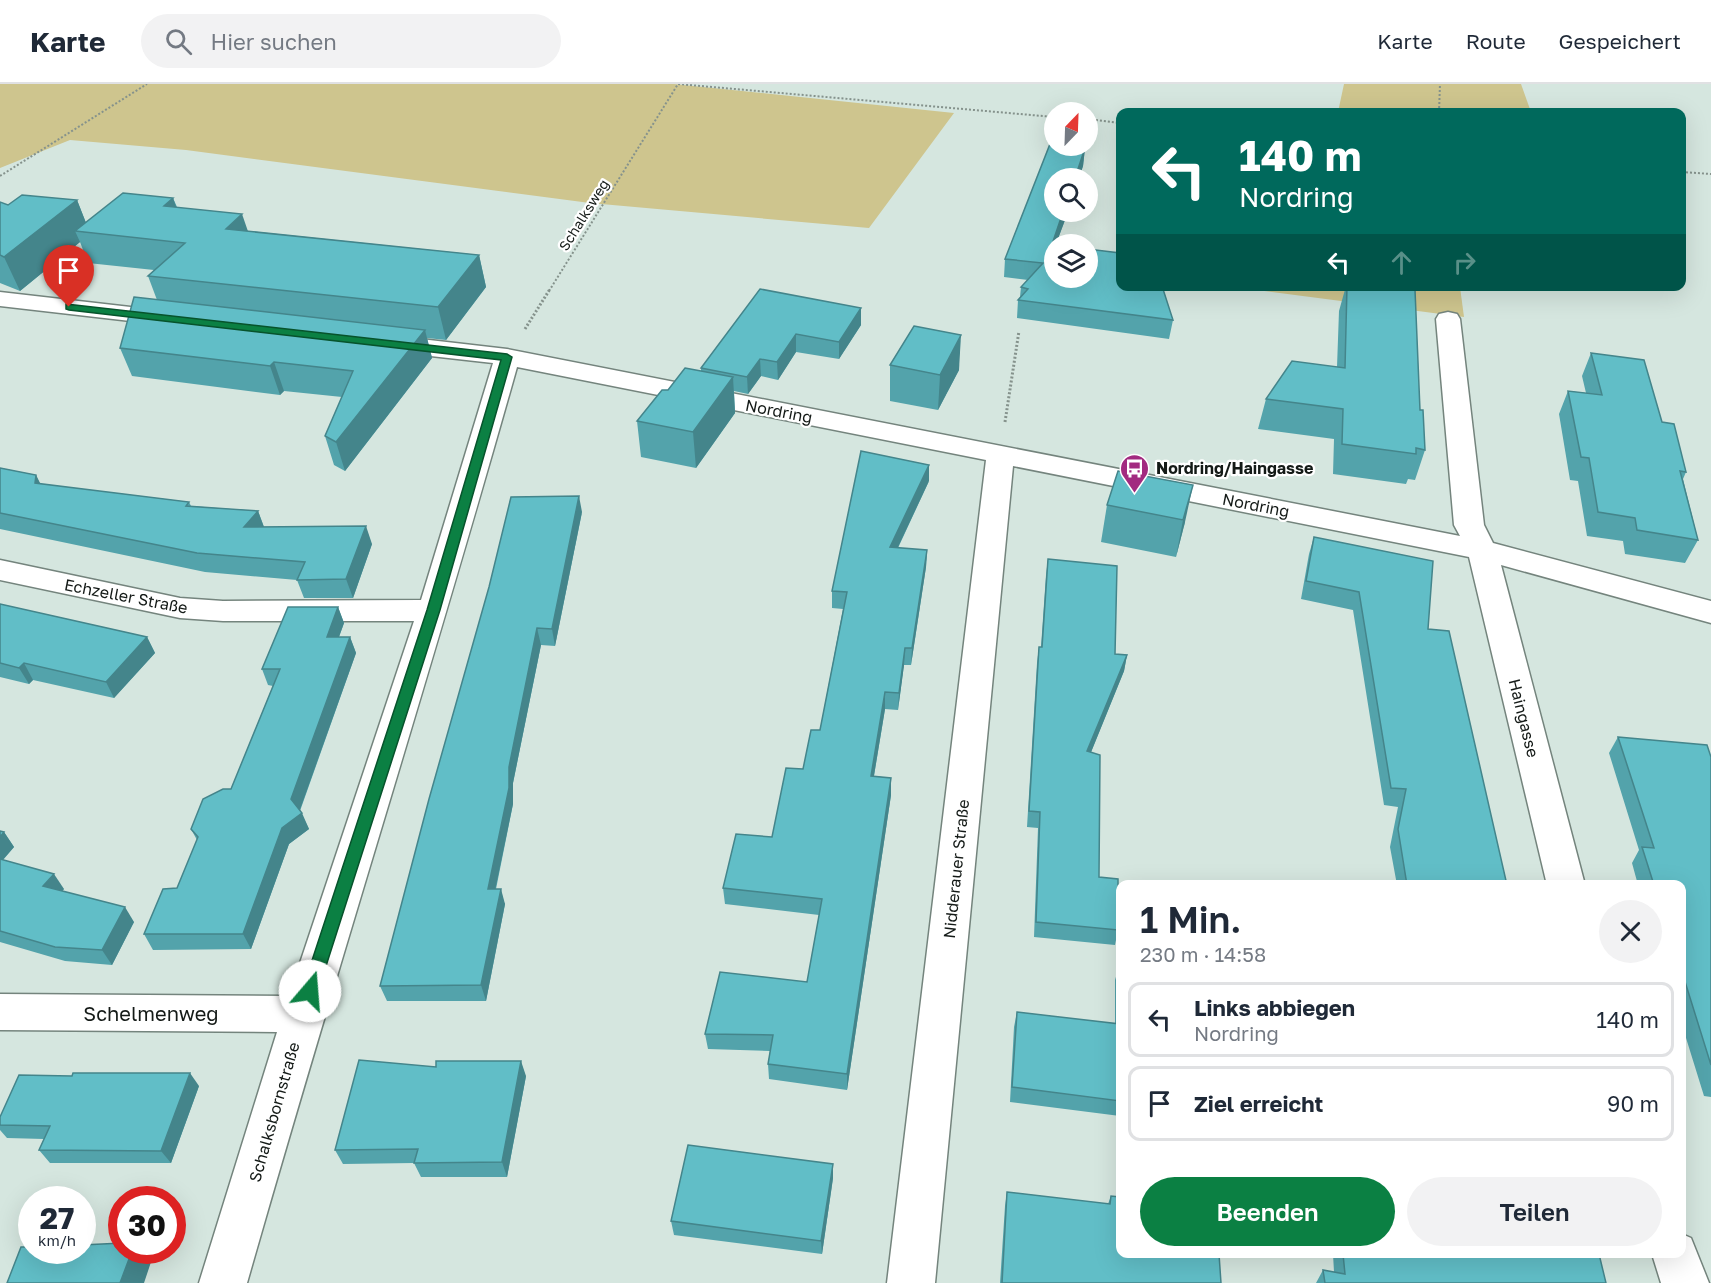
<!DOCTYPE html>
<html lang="de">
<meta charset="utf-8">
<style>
:root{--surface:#fff;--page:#f2f2f3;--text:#1f2937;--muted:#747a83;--line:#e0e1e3;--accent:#0b8043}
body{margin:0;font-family:"Golos Text",sans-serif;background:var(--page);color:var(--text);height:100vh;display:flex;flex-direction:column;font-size:22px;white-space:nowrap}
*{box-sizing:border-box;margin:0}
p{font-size:20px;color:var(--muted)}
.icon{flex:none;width:33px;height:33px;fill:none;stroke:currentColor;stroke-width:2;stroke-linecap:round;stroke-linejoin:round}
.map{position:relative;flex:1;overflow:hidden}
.panel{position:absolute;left:1116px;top:796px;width:570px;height:378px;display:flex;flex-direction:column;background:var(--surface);border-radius:12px;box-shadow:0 6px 24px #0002}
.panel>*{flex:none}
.guide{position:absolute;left:1116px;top:24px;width:570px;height:183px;border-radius:12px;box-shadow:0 6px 24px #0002;background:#00695c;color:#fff;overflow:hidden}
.needle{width:39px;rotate:23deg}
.controls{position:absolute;left:1044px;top:18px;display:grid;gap:12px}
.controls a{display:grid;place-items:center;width:54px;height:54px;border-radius:50%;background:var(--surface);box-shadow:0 6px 24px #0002;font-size:30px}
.speed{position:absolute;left:18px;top:1102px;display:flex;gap:12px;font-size:30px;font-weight:700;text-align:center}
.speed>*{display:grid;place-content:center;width:78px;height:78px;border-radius:50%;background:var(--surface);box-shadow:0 6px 24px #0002;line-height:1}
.speed small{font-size:15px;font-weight:400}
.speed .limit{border:9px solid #d22;background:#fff;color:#111}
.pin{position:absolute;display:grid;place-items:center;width:51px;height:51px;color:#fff;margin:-62px -26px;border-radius:50% 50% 50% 0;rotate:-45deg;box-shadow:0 0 6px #0007}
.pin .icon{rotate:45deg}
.me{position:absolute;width:66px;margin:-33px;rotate:18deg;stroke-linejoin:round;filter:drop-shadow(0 0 4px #0008)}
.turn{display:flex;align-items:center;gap:21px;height:126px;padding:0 24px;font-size:27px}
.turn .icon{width:78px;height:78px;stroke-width:2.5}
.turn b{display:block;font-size:42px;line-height:51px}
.lanes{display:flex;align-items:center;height:57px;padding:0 24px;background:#0003;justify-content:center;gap:30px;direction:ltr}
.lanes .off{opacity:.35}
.round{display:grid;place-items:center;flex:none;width:63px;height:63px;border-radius:32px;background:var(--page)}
.summary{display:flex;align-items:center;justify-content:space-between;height:102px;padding:0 24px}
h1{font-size:36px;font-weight:600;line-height:45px}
.cta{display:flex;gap:12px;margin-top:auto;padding:12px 24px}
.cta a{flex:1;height:69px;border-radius:36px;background:var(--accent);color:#fff;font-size:24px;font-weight:600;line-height:69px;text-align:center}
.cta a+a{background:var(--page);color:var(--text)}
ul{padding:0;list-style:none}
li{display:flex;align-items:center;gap:18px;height:75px;margin:0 12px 9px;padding:0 12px;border:3px solid var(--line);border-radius:12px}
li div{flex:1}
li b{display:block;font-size:22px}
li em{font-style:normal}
header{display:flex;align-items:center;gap:36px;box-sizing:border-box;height:84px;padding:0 30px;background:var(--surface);border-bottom:2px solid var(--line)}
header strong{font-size:28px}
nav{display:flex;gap:33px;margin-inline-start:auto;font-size:21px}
.search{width:420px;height:54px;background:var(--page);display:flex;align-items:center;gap:15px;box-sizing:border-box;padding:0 21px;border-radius:33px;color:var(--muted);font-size:22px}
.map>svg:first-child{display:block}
</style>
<header>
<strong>Karte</strong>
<div class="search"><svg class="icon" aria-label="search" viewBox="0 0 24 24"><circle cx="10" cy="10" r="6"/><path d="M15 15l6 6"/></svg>Hier suchen</div>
<nav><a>Karte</a><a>Route</a><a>Gespeichert</a></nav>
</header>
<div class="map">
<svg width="1711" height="1199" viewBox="0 0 1711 1199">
<rect width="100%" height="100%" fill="#d5e6df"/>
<g fill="#cec58e">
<path d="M0,0H674L954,29L869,144L590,119L186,66L70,56L0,84Z"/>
<path d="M1344,0H1521L1531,28H1338Z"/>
<path d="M1234,203H1460L1464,233Z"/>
</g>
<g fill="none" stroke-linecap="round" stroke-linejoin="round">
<defs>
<g id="minor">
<path d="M0,208L174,228L183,230L186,235L183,240L174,242L0,222Z"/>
<path d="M1448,228L1457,230L1460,235L1484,441L1493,459L1711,517V539L1501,481L1585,801H1547L1469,473L1013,382L935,1199H887L986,376L517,283C431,589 334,893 247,1199H199L277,948L0,946V910L289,912L414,537H223L180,534L0,496V476L180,514L223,517L421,516L493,279L386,267L377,264L373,259L377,254L386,251L507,265L1460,452L1454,441L1436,235L1439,230Z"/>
<path d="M1682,1150L1691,1154L1709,1199H1661L1652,1170H1682Z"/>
</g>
</defs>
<use href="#minor" stroke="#74847d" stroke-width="3"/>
<g stroke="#85928c" stroke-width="2" stroke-dasharray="2 2" stroke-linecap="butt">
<path d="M1439,28L1440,0"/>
<path d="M1088,35L1120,39"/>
<path d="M1682,88L1711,90"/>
<path d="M0,92L147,0"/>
<path d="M549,207L678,0L1054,33"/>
</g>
<g stroke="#85928c" stroke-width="3" stroke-dasharray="2 2" stroke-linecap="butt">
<path d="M525,245L550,205"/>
<path d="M1005,338L1019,247"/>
</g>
<use href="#minor" fill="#fff" fill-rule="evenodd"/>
</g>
<g fill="#53a3ab">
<path d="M1050,60L1054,61V62L1085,64L1083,82L1079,94H1054V128H1068L1056,160H1054V194H1088V165L1120,169V202H1162L1173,236L1169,255L1017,234L1018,216L1020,213L1021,203L1028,196L1004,193L1005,175Z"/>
<path d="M173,114L177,123L248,147L479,171L486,203L446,256L427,254L432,274L345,387L334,381L325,352L342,313L284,307L280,311L132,292L120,264L157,216L148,192L154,186L88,179L80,158L20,207L0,199V118L8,121L77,116L86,139Z"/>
<path d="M1346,202H1385L1420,326L1425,366L1415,396L1408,395L1406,400L1333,390L1334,355L1258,345L1266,315L1337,283L1339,227Z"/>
<path d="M861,224V241L839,275L796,268L778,296L761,292L748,310L734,307L735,329L696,384L641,373L637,337L668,306L701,287V284Z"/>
<path d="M1591,269L1662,338L1686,388L1683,395L1698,456L1685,479L1625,470L1623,457L1587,452L1578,397L1570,396L1559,330L1568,307L1586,309L1582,292Z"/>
<path d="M890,281L959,286L938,326L890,317Z"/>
<path d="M0,384L36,391L40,400L189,418L191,422L258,427L264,443L372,460L353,514H304L297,496L205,488L0,445Z"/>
<path d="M1118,387L1185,438L1176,473L1101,458L1107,421Z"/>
<path d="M929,397L898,464L927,466L926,483L911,581H904L898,626L885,625L874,692L891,694V711L847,1006L769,995L768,980L770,967L708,965L705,950L807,898L819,831L725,820L723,804L772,753L820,646L843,525L832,524V507Z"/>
<path d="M582,428L555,562L541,561L513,699V720L496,805L505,820L486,917H387L380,902Z"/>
<path d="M1314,453L1428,545L1507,801H1397L1390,763L1398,723L1384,721L1353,526L1301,515L1309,470Z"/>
<path d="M1048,475L1115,570L1127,571L1124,587L1091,668L1099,793L1118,846L1115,861L1034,853L1038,744L1027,743L1037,579L1039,563H1041L1046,491Z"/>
<path d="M0,520L147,553L155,569L114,614L33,596L29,600L0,593Z"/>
<path d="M338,523L344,539L339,553H350L356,569L300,727L309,745L289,760L251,865L153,866L144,850L177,804L197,756L191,745L231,705L273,602L268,601L262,585Z"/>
<path d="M1618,653L1711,673V1013L1704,1012L1682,941V801H1638L1632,779L1639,766L1609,669Z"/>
<path d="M0,747L4,748L14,763L3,776L64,805L62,807L134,838L112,881L65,877L0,858Z"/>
<path d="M1119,883H1120V1032L1010,1018L1014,943L1017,928L1115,940V896Z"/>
<path d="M526,992L507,1093H421L414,1079L343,1080L335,1066Z"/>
<path d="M199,1002L171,1079H50L39,1066L44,1055L7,1054L0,1046V1033Z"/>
<path d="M833,1094L822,1170L674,1151L671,1137Z"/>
<path d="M1007,1108L1108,1120L1111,1112L1221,1199H1000L1005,1122Z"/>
<path d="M1333,1170H1599L1606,1199H1316L1323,1186L1334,1188Z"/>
</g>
<g fill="#44858b">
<path d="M1085,64L1083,82L1079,94H1075Z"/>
<path d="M173,114L184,145L164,122Z"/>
<path d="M77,116L90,149L75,147L80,158L20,207L4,173Z"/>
<path d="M1063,128H1068L1056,160H1054V166L1045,194L1047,175Z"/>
<path d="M242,130L253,162L226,145Z"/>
<path d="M479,171L486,203L446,256L438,223Z"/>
<path d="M861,224V241L839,275V258Z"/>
<path d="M425,246L432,274L345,387L336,358Z"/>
<path d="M796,250V268L778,296L777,278Z"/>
<path d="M961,251L959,286L938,326L940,291Z"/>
<path d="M760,275L761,292L748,310L747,293Z"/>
<path d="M274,278L284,307L280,311L270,282Z"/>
<path d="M733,293L735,329L696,384L693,348Z"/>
<path d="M929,381V397L890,480V463Z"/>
<path d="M36,391L45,409L35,399Z"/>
<path d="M1193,401L1185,438L1176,473L1183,436Z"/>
<path d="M579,412L582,428L555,562L552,545Z"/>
<path d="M258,427L265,446L244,443Z"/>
<path d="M366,442L372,460L353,514L346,495Z"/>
<path d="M927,466L926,483L911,581L912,564Z"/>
<path d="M338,523L344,539L333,569L327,553Z"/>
<path d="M537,544L541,561L513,699V720L492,821L488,805L509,683Z"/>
<path d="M147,553L155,569L114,614L106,598Z"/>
<path d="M350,553L356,569L298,731L291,715Z"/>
<path d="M905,564L904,581L898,626L899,609Z"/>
<path d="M1127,571L1124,587L1085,683L1087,667Z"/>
<path d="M24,579L33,596L29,600L19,584Z"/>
<path d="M885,608V625L871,709V692Z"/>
<path d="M891,694V711L847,1006V990Z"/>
<path d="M302,729L309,745L289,760L251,865L243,850L282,744Z"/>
<path d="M4,748L14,763L0,779V753Z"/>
<path d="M54,790L64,805L53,817L43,802Z"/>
<path d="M501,805L505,820L486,917L481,901Z"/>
<path d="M125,823L134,838L112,881L102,866Z"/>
<path d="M521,977L526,992L507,1093L502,1078Z"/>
<path d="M190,989L199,1002L171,1079L161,1067Z"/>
<path d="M833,1080V1094L822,1170L821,1157Z"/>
<path d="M132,1167H141L151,1178L144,1199H120Z"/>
</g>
<g fill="#61bec7" stroke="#44858b" stroke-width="1.5">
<path d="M1050,60L1054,61V62L1085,64L1075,94H1054V128H1063L1047,175L1054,168V194H1088V165L1120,169V202H1162L1173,236L1018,216L1028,205L1021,203L1043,179L1005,175Z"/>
<path d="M123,109L173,114L164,122L242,130L226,145L479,171L438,223L148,192L185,159L75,147Z"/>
<path d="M22,111L77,116L4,173L0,171V118L8,121Z"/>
<path d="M1347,202H1385L1415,206L1420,326H1423L1425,366L1416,364V370L1342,360L1343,325L1266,315L1292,277L1345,284Z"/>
<path d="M760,205L861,224L839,258L796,250L777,278L760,275L747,293L701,284Z"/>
<path d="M134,213L425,246L336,358L325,352L353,287L274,278L270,282L120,264Z"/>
<path d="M914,242L961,251L940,291L890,281Z"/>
<path d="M1591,269L1644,276L1662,338L1674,340L1686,388L1680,387L1698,456L1637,446L1635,434L1598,428L1589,374L1581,373L1568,307L1602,311Z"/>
<path d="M685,284L733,293L693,348L637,337L662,306H668Z"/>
<path d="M861,367L929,381L890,463L927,466L912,564H905L899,609L885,608L871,692L891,694L847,990L768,980L773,951L705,950L720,888L807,898L822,815L723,804L736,750L772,753L786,684L803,685L811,646H820L847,508L832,507Z"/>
<path d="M0,384L36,391L35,399L189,418L186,422L258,427L244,443L366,442L346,495L297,496L305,478L197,469L0,429Z"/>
<path d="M1118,387L1193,401L1183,436L1107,421Z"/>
<path d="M579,412L552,545L537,544L509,683V704L488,805H501L481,901L380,902L429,715L489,503L511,413Z"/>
<path d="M1314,453L1433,477L1428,545L1449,547L1507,801H1407L1398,745L1406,705L1391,704L1359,508L1306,497Z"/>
<path d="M1048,475L1117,482L1115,570L1127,571L1087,667L1100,671L1099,793L1118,795V846L1036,838L1040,728L1029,727L1039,563H1042Z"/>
<path d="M0,520L147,553L106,598L24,579L19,584L0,579Z"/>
<path d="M288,523H338L327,553H350L291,715L302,729L282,744L243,850H144L163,805L177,804L198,753L191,745L203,715L223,705H231L280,585H262Z"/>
<path d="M1618,653L1707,661L1711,673V981L1682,888V801H1654L1642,763L1654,764Z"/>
<path d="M0,747L4,748L0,753Z"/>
<path d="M0,775L54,790L43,802L125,823L102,866L55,863L0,847Z"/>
<rect x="1119" y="883" width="1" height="57"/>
<path d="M1017,928L1120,940V1017L1012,1003Z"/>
<path d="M359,976L436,983V977H521L502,1078L414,1079L418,1065L335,1066Z"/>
<path d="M73,989H190L161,1067L39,1066L50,1042L0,1041V1033L19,991L72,992Z"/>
<path d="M688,1061L833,1080L821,1157L671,1137Z"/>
<path d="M1007,1108L1110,1120L1111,1112L1120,1113V1170H1219L1221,1199H1002Z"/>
<path d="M122,1159V1167H132L120,1199H7L21,1163H32V1167H82V1161Z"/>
<path d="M1343,1170H1599L1606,1199H1325L1323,1186L1345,1190Z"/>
</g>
<path fill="#0b8043" stroke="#07532c" stroke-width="1.5" d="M66,220L507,270L512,273L440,526L318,907L316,912L310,915L304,912L302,907L427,526L501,276L69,226L66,225Z"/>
<defs>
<symbol id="bus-pin" viewBox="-11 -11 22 30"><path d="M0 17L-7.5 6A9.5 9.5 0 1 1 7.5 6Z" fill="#a22a80" stroke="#fff"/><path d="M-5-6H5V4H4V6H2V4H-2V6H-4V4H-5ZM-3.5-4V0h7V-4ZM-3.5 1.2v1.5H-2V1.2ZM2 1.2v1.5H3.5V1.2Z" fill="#fff"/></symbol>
</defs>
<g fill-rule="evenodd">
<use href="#bus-pin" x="1118" y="368" width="33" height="45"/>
</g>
<g text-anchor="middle" stroke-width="4.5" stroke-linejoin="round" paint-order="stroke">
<g font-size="14" fill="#141a17" stroke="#fff">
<text transform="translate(584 131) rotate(-58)" y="5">Schalksweg</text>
</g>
<g font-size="16" fill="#141a17" stroke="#fff">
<text transform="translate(779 327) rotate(11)" y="6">Nordring</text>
<text transform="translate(1256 421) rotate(11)" y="6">Nordring</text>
<text transform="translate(126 512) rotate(11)" y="6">Echzeller Straße</text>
<text transform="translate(1524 634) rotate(76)" y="6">Haingasse</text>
<text transform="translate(956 785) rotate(-84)" y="6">Nidderauer Straße</text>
<text transform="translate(274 1028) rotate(-74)" y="6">Schalksbornstraße</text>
</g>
<g font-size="16" font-weight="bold" fill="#141a17" stroke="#fff" text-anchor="start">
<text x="1156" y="390">Nordring/Haingasse</text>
</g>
<g font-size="20" fill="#141a17" stroke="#fff">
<text x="151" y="937">Schelmenweg</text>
</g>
</g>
</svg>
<div class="controls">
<a><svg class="needle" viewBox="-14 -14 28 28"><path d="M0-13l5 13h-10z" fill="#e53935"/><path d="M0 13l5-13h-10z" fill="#747a83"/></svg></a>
<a><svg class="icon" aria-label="search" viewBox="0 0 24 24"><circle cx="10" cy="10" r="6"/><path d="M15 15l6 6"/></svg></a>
<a><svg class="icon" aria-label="layers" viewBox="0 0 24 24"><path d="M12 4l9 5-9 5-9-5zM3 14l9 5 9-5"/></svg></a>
</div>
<div class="speed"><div>27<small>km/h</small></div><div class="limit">30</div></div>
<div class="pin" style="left:69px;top:223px;background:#d93025"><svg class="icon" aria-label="arrive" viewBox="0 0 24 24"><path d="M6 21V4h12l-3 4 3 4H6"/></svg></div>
<svg class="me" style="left:310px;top:907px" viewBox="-20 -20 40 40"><circle r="19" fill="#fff"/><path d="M0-13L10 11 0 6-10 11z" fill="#0b8043"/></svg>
<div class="guide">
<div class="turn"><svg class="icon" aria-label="left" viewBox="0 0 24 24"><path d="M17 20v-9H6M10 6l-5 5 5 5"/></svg><div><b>140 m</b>Nordring</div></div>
<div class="lanes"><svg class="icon" aria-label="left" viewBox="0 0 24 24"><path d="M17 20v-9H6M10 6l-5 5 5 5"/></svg><svg class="icon off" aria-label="ahead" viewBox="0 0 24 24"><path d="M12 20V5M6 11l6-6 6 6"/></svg><svg class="icon off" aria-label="right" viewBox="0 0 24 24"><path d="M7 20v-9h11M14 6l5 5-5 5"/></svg></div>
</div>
<section class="panel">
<div class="summary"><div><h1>1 Min.</h1><p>230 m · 14:58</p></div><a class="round"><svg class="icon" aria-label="close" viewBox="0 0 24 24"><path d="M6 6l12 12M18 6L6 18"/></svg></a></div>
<ul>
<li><svg class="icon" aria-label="left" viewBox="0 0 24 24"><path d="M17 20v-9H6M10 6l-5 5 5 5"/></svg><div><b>Links abbiegen</b><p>Nordring</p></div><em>140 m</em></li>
<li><svg class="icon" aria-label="arrive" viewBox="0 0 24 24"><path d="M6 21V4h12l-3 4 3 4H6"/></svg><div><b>Ziel erreicht</b></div><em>90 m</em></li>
</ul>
<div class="cta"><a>Beenden</a><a>Teilen</a></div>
</section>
</div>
